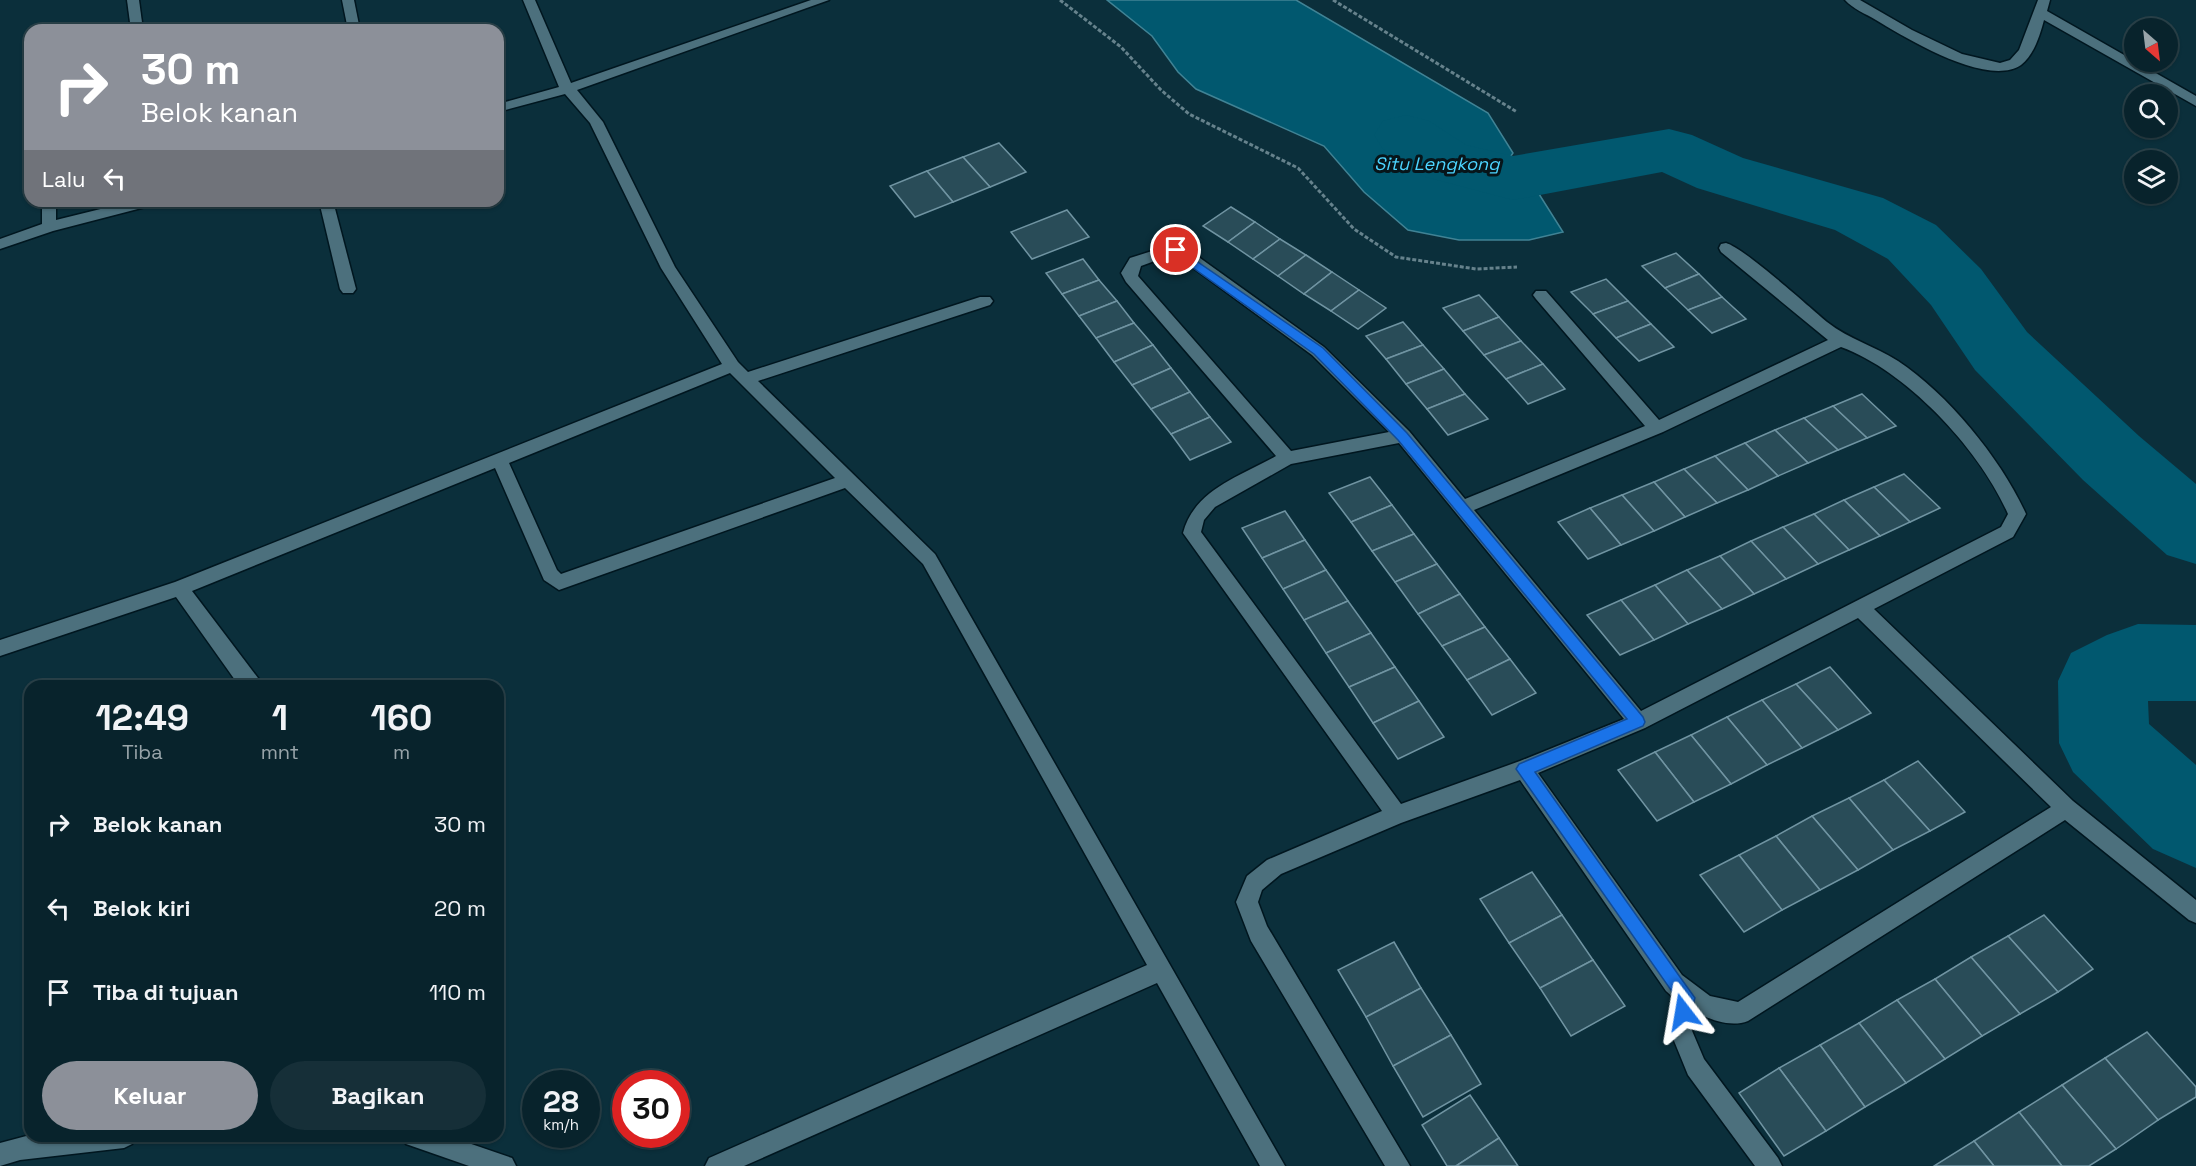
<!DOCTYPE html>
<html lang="id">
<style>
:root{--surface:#08232c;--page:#162f38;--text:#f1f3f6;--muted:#98a4a9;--line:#294048;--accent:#8c9099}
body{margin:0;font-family:"Space Grotesk",sans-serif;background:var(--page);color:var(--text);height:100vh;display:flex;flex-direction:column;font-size:22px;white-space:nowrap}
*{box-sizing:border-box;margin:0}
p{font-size:20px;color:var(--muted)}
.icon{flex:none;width:33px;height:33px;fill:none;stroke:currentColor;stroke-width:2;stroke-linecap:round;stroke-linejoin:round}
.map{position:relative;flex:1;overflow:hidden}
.panel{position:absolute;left:24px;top:680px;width:480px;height:462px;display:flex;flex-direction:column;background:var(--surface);border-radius:18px;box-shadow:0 2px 4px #0004,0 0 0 2px var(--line)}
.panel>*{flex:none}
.top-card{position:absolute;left:24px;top:24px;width:480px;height:183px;border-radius:18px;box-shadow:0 2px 4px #0004,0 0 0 2px var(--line);background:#8c9099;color:#fff;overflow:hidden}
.needle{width:39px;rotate:152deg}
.controls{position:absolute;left:2124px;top:18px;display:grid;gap:12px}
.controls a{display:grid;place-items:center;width:54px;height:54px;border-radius:50%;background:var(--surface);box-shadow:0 2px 4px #0004,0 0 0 2px var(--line);font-size:30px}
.speed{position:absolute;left:522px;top:1070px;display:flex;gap:12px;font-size:30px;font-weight:700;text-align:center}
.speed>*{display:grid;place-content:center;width:78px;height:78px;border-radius:50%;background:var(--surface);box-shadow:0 2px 4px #0004,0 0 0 2px var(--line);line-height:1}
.speed small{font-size:15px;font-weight:400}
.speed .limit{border:9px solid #d22;background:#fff;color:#111}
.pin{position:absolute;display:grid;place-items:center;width:51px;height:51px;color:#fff;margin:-26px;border:3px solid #fff;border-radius:50%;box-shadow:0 2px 6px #0007}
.me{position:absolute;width:66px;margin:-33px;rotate:346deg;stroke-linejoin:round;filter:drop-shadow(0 0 4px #0008)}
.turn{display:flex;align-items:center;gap:21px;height:126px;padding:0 18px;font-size:27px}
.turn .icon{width:78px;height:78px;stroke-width:2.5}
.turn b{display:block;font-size:42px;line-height:51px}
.then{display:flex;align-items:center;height:57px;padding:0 18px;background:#0003;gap:12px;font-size:22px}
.eta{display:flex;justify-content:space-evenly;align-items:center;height:102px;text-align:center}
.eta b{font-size:36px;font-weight:700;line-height:42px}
.cta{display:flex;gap:12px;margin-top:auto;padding:12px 18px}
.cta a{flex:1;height:69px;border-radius:36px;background:var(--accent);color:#fff;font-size:24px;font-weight:700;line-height:69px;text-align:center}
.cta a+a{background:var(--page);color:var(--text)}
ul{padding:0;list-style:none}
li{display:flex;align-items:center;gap:18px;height:84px;padding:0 18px}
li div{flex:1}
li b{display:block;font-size:22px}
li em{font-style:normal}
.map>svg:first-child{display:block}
</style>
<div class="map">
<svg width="2196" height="1166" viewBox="0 0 2196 1166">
<rect width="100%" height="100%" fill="#0b2f3b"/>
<path fill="#01586f" stroke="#408395" stroke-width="1.5" d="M1107,0H1296L1488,113L1513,153L1506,163C1514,180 1521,189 1539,194L1563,232L1529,240H1459L1408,230L1364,192L1324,146L1196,89L1178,72L1152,36Z"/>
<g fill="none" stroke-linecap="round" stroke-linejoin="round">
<g fill="#01586f" fill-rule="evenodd">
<path d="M1406,115L1429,121L1466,145L1513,156L1669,129L1692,135L1743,158L1883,198L1936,225L1981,269L2027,332L2139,436L2196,484V564L2167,555L2083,480L1975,370L1931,305L1888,259L1835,230L1697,188L1662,172L1513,200L1422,176L1383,149L1374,135L1383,121Z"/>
<path d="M2138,624L2196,625V701H2148L2149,724L2196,765V868L2153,849L2073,772L2059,743L2058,681L2071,653L2107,635Z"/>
</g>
</g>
<g fill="#294c58" stroke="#7094a2" stroke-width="1.5">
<path d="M999,143L1026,172L990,187L963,157Z"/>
<path d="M963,157L990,187L953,202L927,171Z"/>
<path d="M927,171L953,202L915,217L890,186Z"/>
<path d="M1231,207L1255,222L1228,242L1203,226Z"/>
<path d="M1067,210L1089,237L1032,259L1011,232Z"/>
<path d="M1255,222L1280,239L1253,259L1228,242Z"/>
<path d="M1280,239L1306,255L1278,276L1253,259Z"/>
<path d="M1676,253L1699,274L1665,288L1642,266Z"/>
<path d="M1306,255L1332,272L1304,294L1278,276Z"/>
<path d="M1083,259L1099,280L1062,294L1046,273Z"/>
<path d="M1332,272L1359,290L1331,311L1304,294Z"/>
<path d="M1699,274L1722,297L1688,310L1665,288Z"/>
<path d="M1606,279L1628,301L1593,314L1571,292Z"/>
<path d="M1099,280L1117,301L1079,316L1062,294Z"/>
<path d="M1359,290L1386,308L1358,329L1331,311Z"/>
<path d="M1479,295L1499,317L1463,331L1443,308Z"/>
<path d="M1722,297L1746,319L1712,333L1688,310Z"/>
<path d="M1117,301L1134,323L1096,338L1079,316Z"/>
<path d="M1628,301L1651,324L1616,338L1593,314Z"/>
<path d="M1499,317L1521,341L1484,355L1463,331Z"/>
<path d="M1403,322L1423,345L1386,359L1366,336Z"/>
<path d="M1134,323L1153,345L1114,362L1096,338Z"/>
<path d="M1651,324L1674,347L1639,361L1616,338Z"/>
<path d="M1521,341L1543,364L1506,379L1484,355Z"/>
<path d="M1153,345L1171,368L1132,385L1114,362Z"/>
<path d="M1423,345L1444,369L1406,384L1386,359Z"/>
<path d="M1543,364L1565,389L1528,404L1506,379Z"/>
<path d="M1171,368L1190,392L1151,409L1132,385Z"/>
<path d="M1444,369L1465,394L1427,409L1406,384Z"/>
<path d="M1190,392L1210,417L1171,434L1151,409Z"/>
<path d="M1465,394L1488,419L1448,435L1427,409Z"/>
<path d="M1862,394L1896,426L1867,438L1833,406Z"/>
<path d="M1833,406L1867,438L1838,450L1804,418Z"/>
<path d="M1210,417L1231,442L1190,460L1171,434Z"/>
<path d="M1804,418L1838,450L1808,463L1775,430Z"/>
<path d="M1775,430L1808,463L1778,476L1745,443Z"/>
<path d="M1745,443L1778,476L1748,490L1715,456Z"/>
<path d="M1715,456L1748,490L1717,503L1684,469Z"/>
<path d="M1684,469L1717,503L1685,517L1654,482Z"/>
<path d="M1904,474L1940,508L1910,522L1874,487Z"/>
<path d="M1370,477L1392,505L1351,522L1329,493Z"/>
<path d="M1654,482L1685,517L1654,531L1622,495Z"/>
<path d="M1874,487L1910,522L1880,536L1844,500Z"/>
<path d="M1622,495L1654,531L1621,545L1590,508Z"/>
<path d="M1844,500L1880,536L1849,550L1814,514Z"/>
<path d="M1392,505L1414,534L1372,551L1351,522Z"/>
<path d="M1590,508L1621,545L1588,559L1558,522Z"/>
<path d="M1285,511L1305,540L1262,558L1242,528Z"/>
<path d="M1814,514L1849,550L1818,564L1783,527Z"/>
<path d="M1783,527L1818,564L1786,579L1751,541Z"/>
<path d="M1414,534L1437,564L1395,582L1372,551Z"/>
<path d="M1305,540L1326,570L1283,589L1262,558Z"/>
<path d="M1751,541L1786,579L1754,594L1720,556Z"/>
<path d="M1720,556L1754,594L1722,609L1687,570Z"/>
<path d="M1437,564L1460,594L1418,614L1395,582Z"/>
<path d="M1326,570L1348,601L1304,620L1283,589Z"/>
<path d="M1687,570L1722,609L1688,624L1655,585Z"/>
<path d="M1655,585L1688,624L1654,640L1621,600Z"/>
<path d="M1460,594L1485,627L1442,646L1418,614Z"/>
<path d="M1621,600L1654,640L1620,655L1587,615Z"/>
<path d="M1348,601L1371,633L1326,653L1304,620Z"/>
<path d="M1485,627L1510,659L1467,680L1442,646Z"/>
<path d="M1371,633L1395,667L1349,687L1326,653Z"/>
<path d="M1510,659L1536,693L1492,715L1467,680Z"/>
<path d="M1395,667L1419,701L1373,723L1349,687Z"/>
<path d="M1830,667L1871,713L1838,730L1796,684Z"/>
<path d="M1796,684L1838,730L1802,748L1762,700Z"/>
<path d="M1762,700L1802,748L1767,765L1727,717Z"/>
<path d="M1419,701L1444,737L1398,759L1373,723Z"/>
<path d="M1727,717L1767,765L1731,784L1691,735Z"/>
<path d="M1691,735L1731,784L1694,802L1655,752Z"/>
<path d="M1655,752L1694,802L1657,821L1618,770Z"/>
<path d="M1918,761L1965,812L1930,831L1884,780Z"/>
<path d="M1884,780L1930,831L1893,850L1849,798Z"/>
<path d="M1849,798L1893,850L1858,870L1812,816Z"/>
<path d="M1812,816L1858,870L1820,890L1776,836Z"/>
<path d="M1776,836L1820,890L1782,910L1739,855Z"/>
<path d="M1739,855L1782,910L1744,932L1700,875Z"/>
<path d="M1532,872L1562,915L1509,943L1480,899Z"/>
<path d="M1562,915L1593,960L1540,988L1509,943Z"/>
<path d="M2044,915L2093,969L2058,992L2008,936Z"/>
<path d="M2008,936L2058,992L2020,1014L1971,957Z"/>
<path d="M1394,942L1421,988L1366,1017L1338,970Z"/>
<path d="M1971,957L2020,1014L1982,1036L1935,979Z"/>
<path d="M1593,960L1625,1006L1571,1036L1540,988Z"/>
<path d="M1935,979L1982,1036L1945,1059L1897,1000Z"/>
<path d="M1421,988L1451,1035L1393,1066L1366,1017Z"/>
<path d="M1897,1000L1945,1059L1906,1083L1859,1023Z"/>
<path d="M1859,1023L1906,1083L1865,1107L1820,1045Z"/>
<path d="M2147,1032L2196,1087V1097L2158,1120L2105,1058Z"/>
<path d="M1451,1035L1481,1084L1423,1117L1393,1066Z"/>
<path d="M1820,1045L1865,1107L1826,1131L1779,1068Z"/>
<path d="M2105,1058L2158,1120L2116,1149L2062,1085Z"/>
<path d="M1779,1068L1826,1131L1784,1156L1739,1093Z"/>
<path d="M2062,1085L2116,1149L2089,1166H2062L2019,1112Z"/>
<path d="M1470,1095L1499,1138L1456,1166H1447L1422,1125Z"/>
<path d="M2019,1112L2062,1166H1994L1974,1141Z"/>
<path d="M1499,1138L1518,1166H1456Z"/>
<path d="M1974,1141L1994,1166H1934Z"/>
</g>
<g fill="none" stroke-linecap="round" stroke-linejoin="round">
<defs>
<g id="street">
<path d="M127,0H139L143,30H131Z"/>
<path d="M342,0H354L360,30H348Z"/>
<path d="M523,0H535L571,83L811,0H829L577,90L603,122L675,267L738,362L748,372L980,297H990L993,301L990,305L758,381L935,554L1285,1166H1260L1157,983L744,1166H705L709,1158L1147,965L923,564L845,488L559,590L544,580L495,468L192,591L264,686H241L235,680L176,597L0,656V640L175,582L722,364L661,268L590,123L565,94L498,112V104L559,87ZM730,373L835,478L561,574L557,570L509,463Z"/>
<path d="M1845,0H1860L1912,30L1962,54L2000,63L2010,60L2019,50L2038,0H2050L2047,11L2196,96V106L2044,20C2040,35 2034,55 2021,65C1987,88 1906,38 1876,20C1866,14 1853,9 1845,0Z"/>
<path d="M42,201H56V220L133,201H159L157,204L53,231L0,249V239L42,224Z"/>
<path d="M319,201H333L356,289L353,293H343L340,289Z"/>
<path d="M1726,243C1744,248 1808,306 1827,322C1850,340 1873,345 1898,361C1949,395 2001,459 2026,514L2013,537L1874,609L2073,801L2196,900V923L2189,920L2065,820L1748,1021C1730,1028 1710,1019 1694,1012L1690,1026L1704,1059L1778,1158L1782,1166H1755L1688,1075L1668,1026L1676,1000L1666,991L1520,780L1401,823L1281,874L1262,890L1258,902L1267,926L1410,1166H1385L1251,941L1236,902L1247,876L1267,860L1382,811L1183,533C1194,490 1240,476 1276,456L1126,282L1121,273L1130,258L1171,245L1186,248L1324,347L1409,431L1465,499L1645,426L1536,299L1533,295L1536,291H1546L1659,420L1828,340L1721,252L1719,248L1721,244ZM1171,255L1177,256L1312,355L1389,432L1291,451L1138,276L1141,266ZM1841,347C1907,371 1980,450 2008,514L2001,527L1641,711L1474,510L1663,432ZM1399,443L1624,719L1520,761L1401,804L1201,532L1204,520L1215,507L1291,464ZM1858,618L2051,807L1738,1002L1710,996L1682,975L1538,773L1645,728Z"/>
<path d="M30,1135L135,1136H136L132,1144L124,1148L20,1160L0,1166V1143Z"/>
<path d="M402,1136H448L512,1158L516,1166H469L406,1144Z"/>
</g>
</defs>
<use href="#street" stroke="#00161f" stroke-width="3"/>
<g stroke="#66828c" stroke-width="3" stroke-dasharray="4 2" stroke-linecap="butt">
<path d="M1060,0L1121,47L1161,90L1189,114L1298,168L1354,229L1396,257L1476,269L1517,267"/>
<path d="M1333,0L1517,112"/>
</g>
<use href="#street" fill="#4c707d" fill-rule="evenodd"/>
</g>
<path fill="#1a73e8" stroke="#114b97" stroke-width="1.5" d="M1176,247L1323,348L1407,433L1643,717L1645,722L1643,726L1535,772L1680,977L1695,998L1689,1018L1683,1020L1677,1018L1674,1012L1678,1000L1516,769L1519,764L1627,719L1398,440L1314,354L1172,253L1170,250Z"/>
<g text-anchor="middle" stroke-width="6" stroke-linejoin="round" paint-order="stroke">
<g font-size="18" font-style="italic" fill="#4cd4ff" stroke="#07151a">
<text x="1437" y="170">Situ Lengkong</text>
</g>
</g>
</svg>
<div class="controls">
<a><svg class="needle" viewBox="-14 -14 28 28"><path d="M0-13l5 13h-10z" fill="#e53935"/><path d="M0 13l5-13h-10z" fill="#98a4a9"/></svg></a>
<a><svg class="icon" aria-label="search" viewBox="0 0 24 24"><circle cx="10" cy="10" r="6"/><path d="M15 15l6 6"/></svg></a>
<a><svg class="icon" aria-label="layers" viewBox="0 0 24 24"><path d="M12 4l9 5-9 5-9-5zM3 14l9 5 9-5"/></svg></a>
</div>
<div class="speed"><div>28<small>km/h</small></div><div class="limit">30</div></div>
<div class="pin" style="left:1176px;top:250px;background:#d93025"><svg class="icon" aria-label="arrive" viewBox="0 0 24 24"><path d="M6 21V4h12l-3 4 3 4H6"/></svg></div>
<svg class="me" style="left:1683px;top:1012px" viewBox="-20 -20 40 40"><path d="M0-17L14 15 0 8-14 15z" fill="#1a73e8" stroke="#fff" stroke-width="4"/></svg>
<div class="top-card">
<div class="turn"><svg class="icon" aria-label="right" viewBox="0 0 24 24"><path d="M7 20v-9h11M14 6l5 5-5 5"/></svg><div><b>30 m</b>Belok kanan</div></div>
<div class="then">Lalu<svg class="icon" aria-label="left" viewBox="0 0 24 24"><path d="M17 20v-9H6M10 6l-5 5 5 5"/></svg></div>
</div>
<section class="panel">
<div class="eta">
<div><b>12:49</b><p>Tiba</p></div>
<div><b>1</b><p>mnt</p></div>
<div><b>160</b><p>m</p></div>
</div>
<ul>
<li><svg class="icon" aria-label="right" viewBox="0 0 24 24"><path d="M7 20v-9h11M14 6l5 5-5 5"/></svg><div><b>Belok kanan</b></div><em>30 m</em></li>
<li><svg class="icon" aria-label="left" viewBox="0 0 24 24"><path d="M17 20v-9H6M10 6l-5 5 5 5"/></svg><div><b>Belok kiri</b></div><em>20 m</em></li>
<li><svg class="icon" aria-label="arrive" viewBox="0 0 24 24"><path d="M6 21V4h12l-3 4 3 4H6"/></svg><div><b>Tiba di tujuan</b></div><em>110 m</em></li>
</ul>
<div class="cta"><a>Keluar</a><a>Bagikan</a></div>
</section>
</div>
